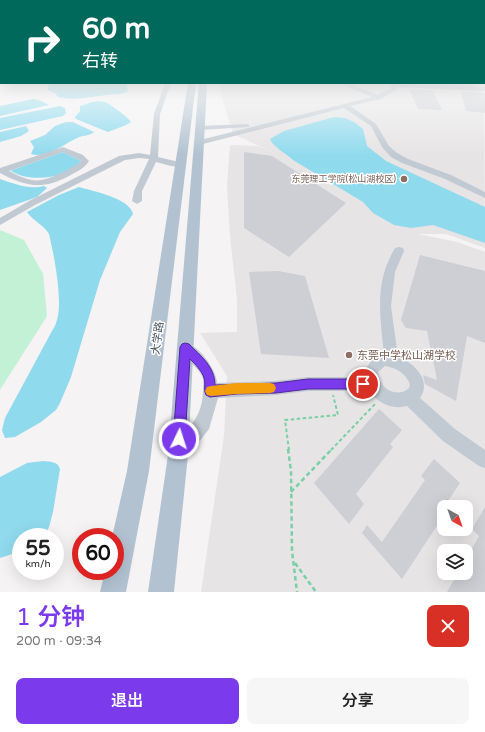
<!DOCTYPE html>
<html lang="zh">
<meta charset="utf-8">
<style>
:root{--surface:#fff;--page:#f6f6f6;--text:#222;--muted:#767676;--accent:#7c3aed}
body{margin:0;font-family:"Varela Round","Noto Sans SC",sans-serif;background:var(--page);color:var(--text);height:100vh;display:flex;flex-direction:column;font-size:15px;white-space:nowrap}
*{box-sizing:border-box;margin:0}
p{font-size:13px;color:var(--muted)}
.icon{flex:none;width:22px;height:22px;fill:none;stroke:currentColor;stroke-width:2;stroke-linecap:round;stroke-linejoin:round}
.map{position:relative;height:592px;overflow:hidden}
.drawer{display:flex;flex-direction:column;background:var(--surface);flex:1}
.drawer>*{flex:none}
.banner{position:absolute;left:0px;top:0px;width:485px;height:84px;box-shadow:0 4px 16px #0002;background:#00695c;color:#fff;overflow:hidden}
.needle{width:26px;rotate:140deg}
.buttons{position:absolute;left:437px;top:500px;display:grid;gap:8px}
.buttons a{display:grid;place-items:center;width:36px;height:36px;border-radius:8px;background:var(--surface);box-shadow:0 4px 16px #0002;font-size:20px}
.speed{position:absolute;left:12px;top:528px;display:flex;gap:8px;font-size:20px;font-weight:700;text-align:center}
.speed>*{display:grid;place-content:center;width:52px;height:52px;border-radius:50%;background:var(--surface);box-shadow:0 4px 16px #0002;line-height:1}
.speed small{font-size:10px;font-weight:400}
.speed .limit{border:6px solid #d22;background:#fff;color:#111}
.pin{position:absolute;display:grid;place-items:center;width:34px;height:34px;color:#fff;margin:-17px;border:2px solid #fff;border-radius:50%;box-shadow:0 1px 4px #0007}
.me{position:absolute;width:44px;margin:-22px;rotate:4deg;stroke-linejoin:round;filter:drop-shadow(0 0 3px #0008)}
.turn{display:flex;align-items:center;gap:14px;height:84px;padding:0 16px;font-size:18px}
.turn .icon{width:52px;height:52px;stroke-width:2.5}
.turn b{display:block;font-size:28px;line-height:34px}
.round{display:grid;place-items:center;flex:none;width:42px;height:42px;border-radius:8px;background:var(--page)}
.head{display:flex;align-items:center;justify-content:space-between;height:68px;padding:0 16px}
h1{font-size:24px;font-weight:600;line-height:30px;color:var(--accent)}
.button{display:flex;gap:8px;margin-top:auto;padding:8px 16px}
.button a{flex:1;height:46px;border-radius:8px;background:var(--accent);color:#fff;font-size:16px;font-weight:600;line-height:46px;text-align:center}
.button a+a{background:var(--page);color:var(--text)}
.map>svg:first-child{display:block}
</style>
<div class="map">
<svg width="485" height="592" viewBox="0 0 485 592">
<rect width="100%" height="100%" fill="#f5f3f3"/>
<path fill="#e6e4e5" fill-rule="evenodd" d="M484,72L485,248L446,234H418L457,242L485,252V592H201L224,436L227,376L200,333L237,332V299L230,236L227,187L230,145L258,146L275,153L233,134L218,83H484ZM444,507H466V529H444ZM444,551H466V573H444Z"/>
<path fill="#c3f1d5" d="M0,230L24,240L43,274L47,316L0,390Z"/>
<g fill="#90daee">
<path d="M50,83H126L128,91C122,95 113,94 106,95C89,97 76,101 58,97L55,93L48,90L47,88Z"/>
<path d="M33,99L39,100L49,105L0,116V106Z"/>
<path d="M92,102C97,101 101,101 105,102C109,103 129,118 131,122L126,125L108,132L76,119L75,117L80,111V106Z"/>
<path d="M60,106L65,108L66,113L63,116L0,130V118Z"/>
<path d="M334,117L345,118L354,122L363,129L367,146L386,161L485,207V243L433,225L411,228L394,225L373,213L363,202L293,160C286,153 273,147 270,139L284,131Z"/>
<path d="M66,122H73L94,132C90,136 83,135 77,138C64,144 46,159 31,154L34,147L30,141L45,135L55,126Z"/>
<path d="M26,126L29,131L21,136L0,142V132Z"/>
<path d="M63,152L81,161C67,179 30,183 11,171L12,170Z"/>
<path d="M0,179C15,184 29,190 44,186L47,188L37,197L0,210Z"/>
<path d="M79,187C92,191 130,198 133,214L120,232L100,280L71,377L60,403L56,410L41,422L15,437L5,438L2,430L5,418L52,331C54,328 56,324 57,320C63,300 54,255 49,234C44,225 33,221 27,212L59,195Z"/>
<path d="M43,461C50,462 58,461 60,469L53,512L49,527L44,537H21V551L0,558V477L27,463Z"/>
</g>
<g fill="#cdcfd5">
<path d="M409,90H432L442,110L418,109Z"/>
<path d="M461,92L485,93V113L466,111Z"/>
<path d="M244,152L272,156L346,203L289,257L244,228Z"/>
<path d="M420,255L485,271V343L467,336L456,401L425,384L423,375L437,380L427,331L406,328L401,320Z"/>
<path d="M278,271L305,276L329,358L261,354L249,272Z"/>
<path d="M379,409L402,430L390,444L393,447L356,494L364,504L349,524L314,483Z"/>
<path d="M434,459L460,483L448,501L453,507H444V515L402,579L362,533L367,525L382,542L425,480L421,476Z"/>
<path d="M485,507V592H447L458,573H466V559L479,536L472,529Z"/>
</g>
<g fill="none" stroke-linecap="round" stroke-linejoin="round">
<g stroke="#7ad0a6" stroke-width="2" stroke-dasharray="3.5 2.5" stroke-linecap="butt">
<path d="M289,450L285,420L338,415L333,395"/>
<path d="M331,450L375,404"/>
</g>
<g stroke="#7ad0a6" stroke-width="2.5" stroke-dasharray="4.5 3" stroke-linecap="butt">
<path d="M288,449L291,471L292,551L297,592"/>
<path d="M291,492L332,449"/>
<path d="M295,563L316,592"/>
</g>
<g fill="#c1cad2" fill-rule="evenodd">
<path d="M165,83H171L160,114L158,157L183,163V167L171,166L156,162L142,191V201L137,204L132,201L134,191L149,159L139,158L125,160L35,205L0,225V218L29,201L119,156L139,153L150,155L154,114Z"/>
<path d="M339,83H347L378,95L391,88L389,83L485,87V91L396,87V90L381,99L350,106L376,124L389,146L397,153L408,159L451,175L485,192V198L445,179L402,163L391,157L382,147L371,126L344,108L199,145L195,143L196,141L372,97Z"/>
<path d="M247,124L249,125V127L200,130L197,128L200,126Z"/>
<path d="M63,147L83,155L89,161C84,169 77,171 69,176C42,190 27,187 0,173V168ZM63,152L81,161C76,166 70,168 65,171C40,183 34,184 9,171Z"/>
<path d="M399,247L403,248L404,251L395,272L391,306L398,357C415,363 432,381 420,398L455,429L485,450V468L479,466L443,441L407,406C391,410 378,403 369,391H308L276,395L218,398L209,429L185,460L179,462L173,460L171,454C181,429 202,425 203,391C203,387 204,380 202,376C196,365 184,358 178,347L180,343C195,338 217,370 217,383L276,381L308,377H365L364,371L373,358L384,354C380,315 374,283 395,248ZM385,366C397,368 405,373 410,384L409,388C401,396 386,393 381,382C379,380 379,376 378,372Z"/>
</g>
<g fill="#b3c2d1" fill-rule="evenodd">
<path d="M188,83H196L149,471L126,592H100L105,571H115V537H112L127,471Z"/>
<path d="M199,83H207L188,455L174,592H148L168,455Z"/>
</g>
</g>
<linearGradient id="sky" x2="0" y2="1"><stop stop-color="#85c3ea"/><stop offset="0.46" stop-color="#fafafa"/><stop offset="1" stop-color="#fafafa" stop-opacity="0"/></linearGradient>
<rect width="485" height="155" fill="url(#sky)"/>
<path fill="#7c3aed" stroke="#51269a" d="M185,343L189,344C201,356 215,367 215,385L276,383L308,379H363L367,380L368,384L367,388L363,389H308L276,393L237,394L210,397L206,395C203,389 206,384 204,378C202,371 195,364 190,359L185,439L183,444L179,445L175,444L173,439L180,347L182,344Z"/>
<path fill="#f59e0b" d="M237,383H270L274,384L276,388L274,392L270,393L237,394L211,396L207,395L205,391L207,387L211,386Z"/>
<g fill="#8d6e63" stroke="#fff" stroke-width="1.5">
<circle cx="404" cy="179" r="4"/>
<circle cx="349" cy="355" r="4"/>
</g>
<g text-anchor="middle" stroke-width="3" stroke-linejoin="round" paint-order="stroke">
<g font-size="9" fill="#785e54" stroke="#fff" text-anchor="end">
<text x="396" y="182">东莞理工学院(松山湖校区)</text>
</g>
<g font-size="11" fill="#4a5661" stroke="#fff">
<text transform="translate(157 338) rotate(-82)" y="4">大学路</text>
</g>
<g font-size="11" fill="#785e54" stroke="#fff" text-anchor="start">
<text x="357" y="359">东莞中学松山湖学校</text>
</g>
</g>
</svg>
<div class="buttons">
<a><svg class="needle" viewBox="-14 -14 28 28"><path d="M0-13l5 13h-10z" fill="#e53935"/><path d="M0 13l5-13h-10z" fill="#767676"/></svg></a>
<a><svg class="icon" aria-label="layers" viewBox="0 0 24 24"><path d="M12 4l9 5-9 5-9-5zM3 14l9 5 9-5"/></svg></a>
</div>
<div class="speed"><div>55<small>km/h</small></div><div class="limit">60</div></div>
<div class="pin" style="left:363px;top:384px;background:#d93025"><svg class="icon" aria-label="arrive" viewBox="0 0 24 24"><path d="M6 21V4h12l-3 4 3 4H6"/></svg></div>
<svg class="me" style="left:179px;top:439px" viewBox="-20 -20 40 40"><circle r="17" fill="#7c3aed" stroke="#fff" stroke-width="3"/><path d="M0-11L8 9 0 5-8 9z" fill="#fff"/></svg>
<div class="banner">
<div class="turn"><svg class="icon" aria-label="right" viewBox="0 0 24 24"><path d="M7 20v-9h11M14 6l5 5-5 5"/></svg><div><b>60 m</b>右转</div></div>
</div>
</div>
<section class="drawer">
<div class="head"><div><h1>1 分钟</h1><p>200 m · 09:34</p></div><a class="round" style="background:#d93025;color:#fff"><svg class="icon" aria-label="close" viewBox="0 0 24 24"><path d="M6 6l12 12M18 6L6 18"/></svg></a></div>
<div class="button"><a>退出</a><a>分享</a></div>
</section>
